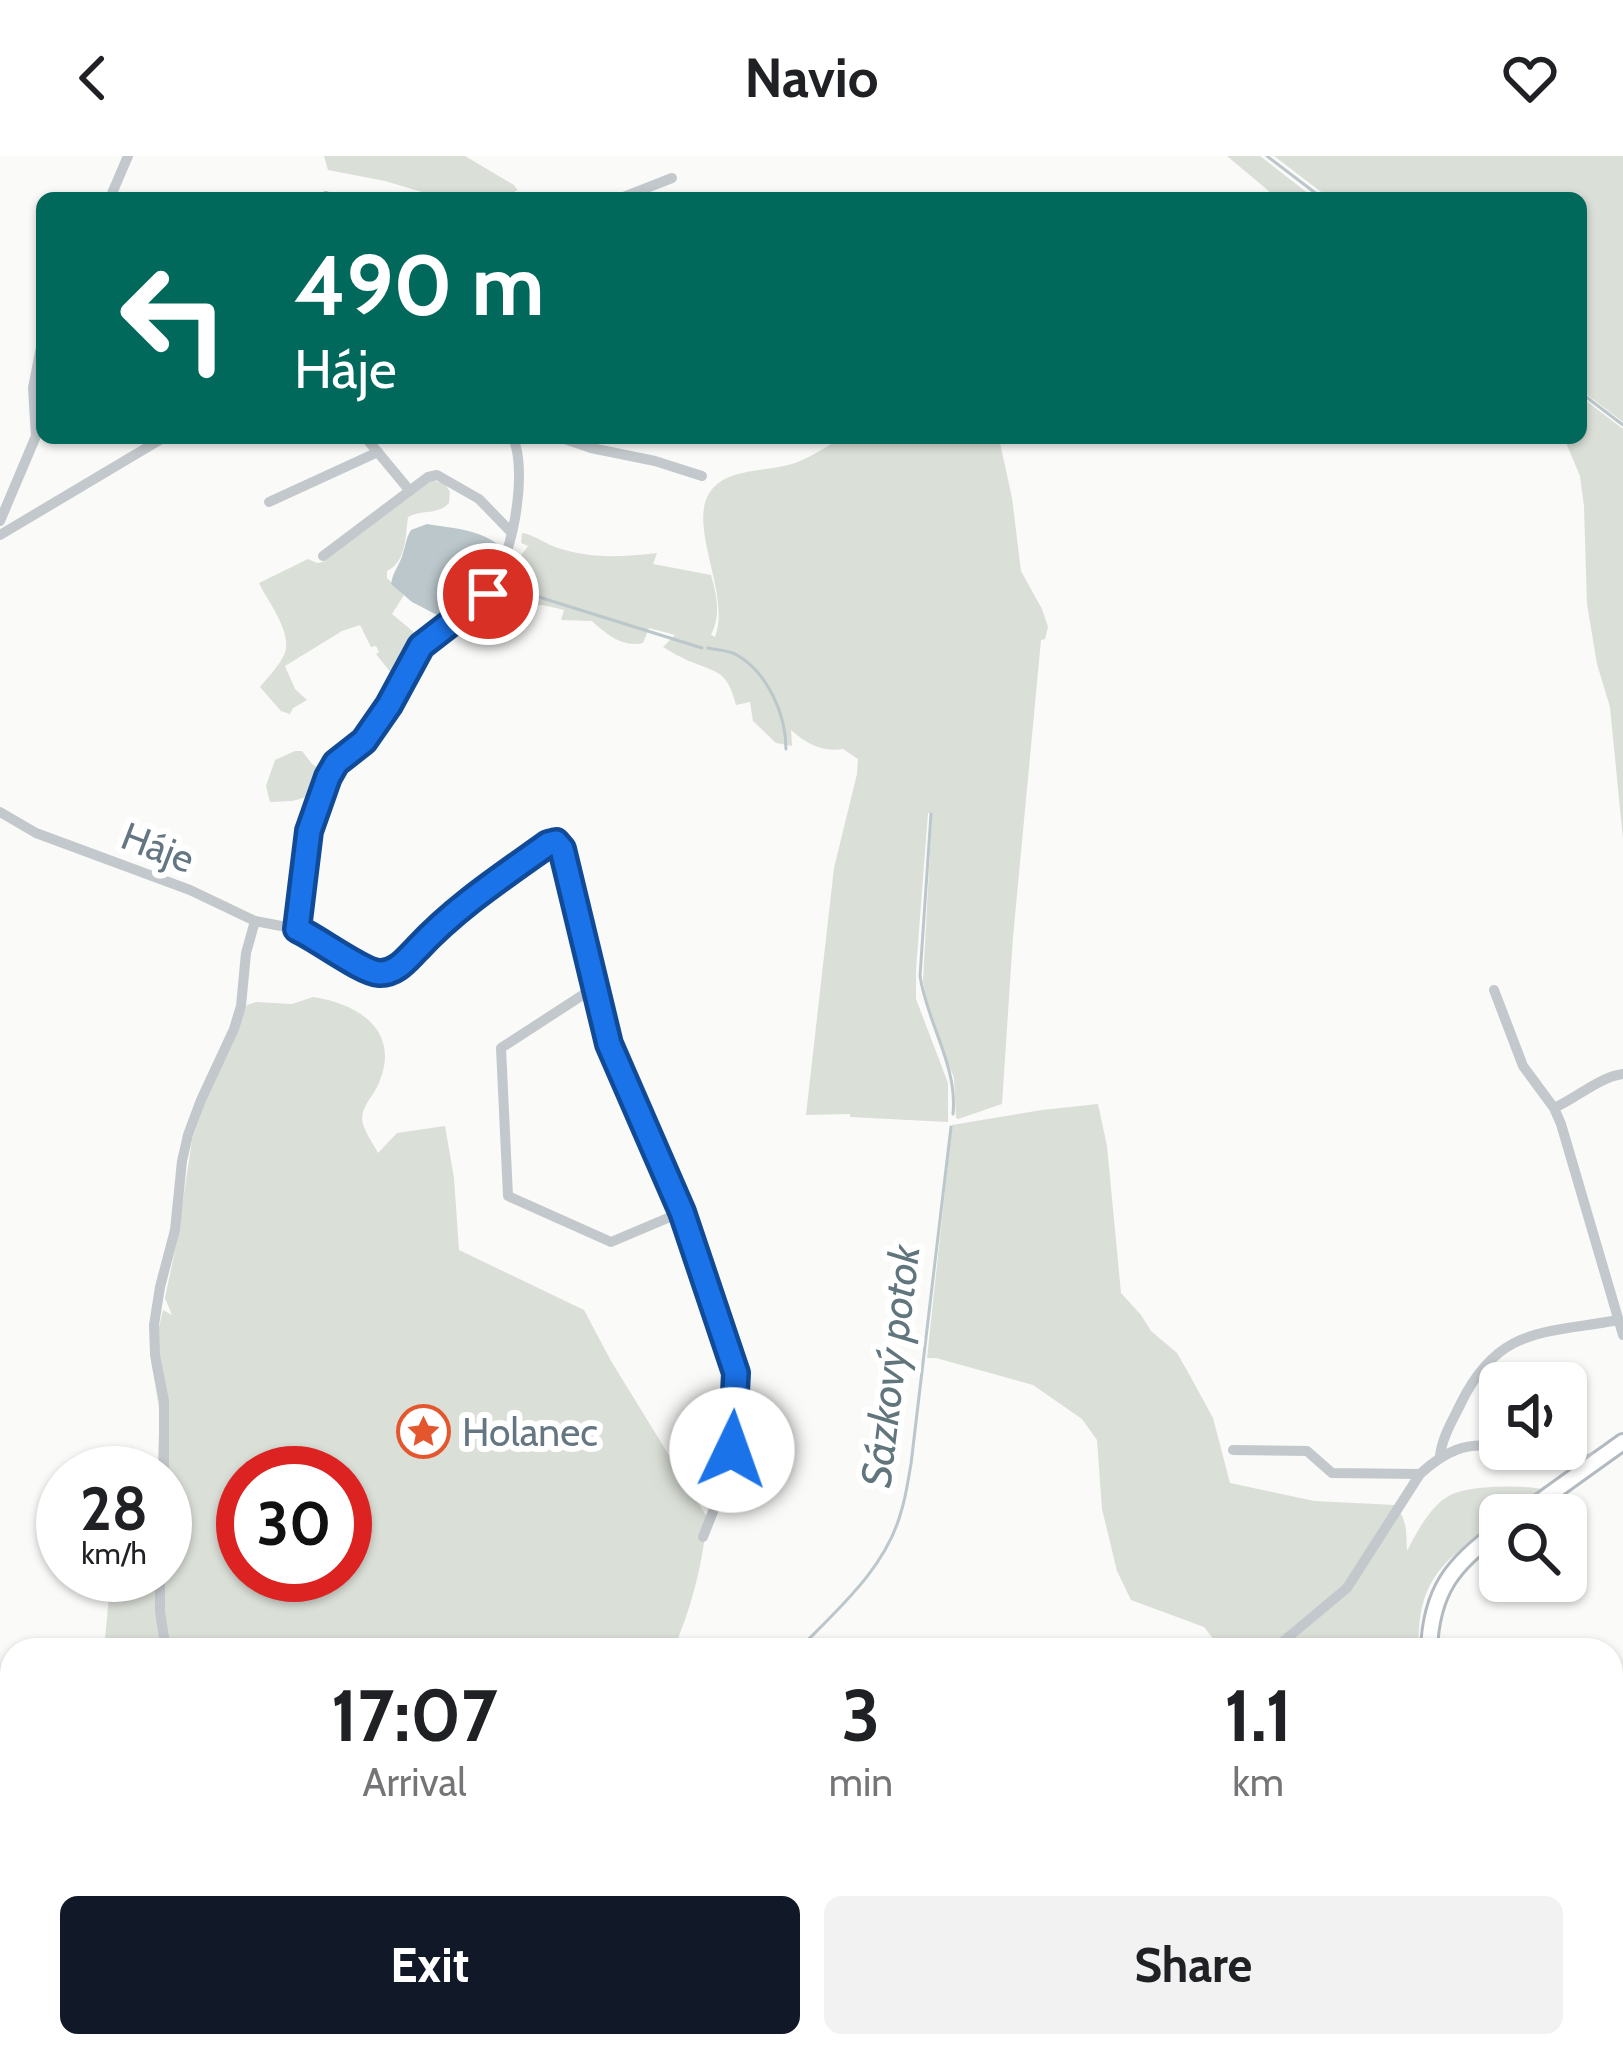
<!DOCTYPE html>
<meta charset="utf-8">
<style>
:root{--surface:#fff;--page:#f2f2f2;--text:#202124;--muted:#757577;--accent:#111827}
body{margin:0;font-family:Cabin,sans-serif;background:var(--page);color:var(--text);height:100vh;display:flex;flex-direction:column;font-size:45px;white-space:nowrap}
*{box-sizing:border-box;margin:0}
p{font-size:39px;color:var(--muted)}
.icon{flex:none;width:66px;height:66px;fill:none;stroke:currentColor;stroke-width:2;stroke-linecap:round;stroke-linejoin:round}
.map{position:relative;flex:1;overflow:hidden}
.panel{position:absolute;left:0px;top:1482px;width:1623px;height:420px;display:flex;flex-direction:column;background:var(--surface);border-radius:36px 36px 0 0;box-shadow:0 3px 9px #0004}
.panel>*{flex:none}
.guide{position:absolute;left:36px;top:36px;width:1551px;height:252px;border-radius:18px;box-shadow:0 3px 9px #0004;background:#00695c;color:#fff;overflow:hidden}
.buttons{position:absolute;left:1479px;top:1206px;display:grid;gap:24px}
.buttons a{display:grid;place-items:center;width:108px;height:108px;border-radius:18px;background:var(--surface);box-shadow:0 3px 9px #0004;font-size:60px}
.speed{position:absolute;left:36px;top:1290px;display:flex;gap:24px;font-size:60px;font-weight:700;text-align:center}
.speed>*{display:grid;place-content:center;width:156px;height:156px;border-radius:50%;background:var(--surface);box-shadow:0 3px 9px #0004;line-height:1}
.speed small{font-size:30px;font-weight:400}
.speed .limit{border:18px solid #d22;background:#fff;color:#111}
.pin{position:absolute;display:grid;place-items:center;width:102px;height:102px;color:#fff;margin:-51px;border:6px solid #fff;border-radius:50%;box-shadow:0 3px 12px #0007}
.me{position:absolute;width:132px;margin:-66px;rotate:3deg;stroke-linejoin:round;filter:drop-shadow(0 0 9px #0008)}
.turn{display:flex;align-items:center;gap:42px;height:252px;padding:0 60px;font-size:54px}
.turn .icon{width:156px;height:156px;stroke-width:2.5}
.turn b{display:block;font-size:84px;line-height:102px}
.eta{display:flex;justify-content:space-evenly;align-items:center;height:204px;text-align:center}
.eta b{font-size:72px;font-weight:700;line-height:84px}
.button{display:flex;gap:24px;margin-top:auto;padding:24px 60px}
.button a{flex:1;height:138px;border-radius:18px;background:var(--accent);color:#fff;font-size:48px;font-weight:700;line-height:138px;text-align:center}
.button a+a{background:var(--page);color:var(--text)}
header{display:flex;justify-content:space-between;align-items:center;height:156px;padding:0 60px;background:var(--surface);font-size:54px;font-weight:700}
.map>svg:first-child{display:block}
</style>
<header><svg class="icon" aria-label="back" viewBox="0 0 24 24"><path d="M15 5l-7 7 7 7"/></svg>Navio<svg class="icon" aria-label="heart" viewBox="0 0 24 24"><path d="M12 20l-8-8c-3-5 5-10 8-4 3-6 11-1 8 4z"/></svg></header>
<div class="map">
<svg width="1623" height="1902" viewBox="0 0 1623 1902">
<rect width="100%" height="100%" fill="#fafaf8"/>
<g fill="#dadfd7" fill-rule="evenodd">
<path d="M324,0H465L514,29L518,35H515L514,42H441L444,38L432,39L385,25L328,14Z"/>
<path d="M1227,0H1260L1314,42H1277Z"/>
<path d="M1274,0H1623V266L1581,234V42H1329Z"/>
<path d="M1581,241L1623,273V683L1610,551L1597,508L1587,448L1584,350L1580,320L1564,282H1581Z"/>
<path d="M843,282H999L1012,342L1021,415L1042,453L1048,471L1045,483L1041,484L1013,781L1002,948L958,963L956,962L954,922L928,854L923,825L932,658L928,657L916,814V843L948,927V966L850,961V958L806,959L834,712L857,618L858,603L843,593C821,596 807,588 791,574L792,590L776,587L753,565L750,546L736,549C727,515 719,517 689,505C680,501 671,496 663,491L675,479L649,472L643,487C623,492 606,478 592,465L561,464L564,454C554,452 543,448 533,449C514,450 498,456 481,450C492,439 501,416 513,410L517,413L518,403L528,390L521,387L522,377C535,379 545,388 558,392C591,403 624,401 657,397L653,408L711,419C717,440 721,459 711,479L715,481C734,432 671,348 727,322C746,313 772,314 792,308C811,302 826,290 843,282Z"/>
<path d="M432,324L445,328L450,336L449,347C437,360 421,353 408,361C405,381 407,405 387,415V422L404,439L392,458L422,483L399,527L376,498L379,496L376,490L371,491L360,469L342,475L285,510L295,533L307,544L293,552L290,558L281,555L260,531C268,521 279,510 284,499C294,478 268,446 259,427L308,403L317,407L323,406L350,382Z"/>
<path d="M295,595H302L312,608L326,616L318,638L292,645L270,646L266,630L275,604Z"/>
<path d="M313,841C360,848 402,876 378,929C373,940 362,950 362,963C363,974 373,987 378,997L397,977L445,970L454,1022L459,1094L584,1154L611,1205L707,1361C703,1407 692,1451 673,1494H101L105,1483L109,1440L117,1419H165V1317H157L160,1258L151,1205L163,1154L172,1159L165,1142L177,1085L192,984L207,941L247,849L256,846L292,848ZM243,1317H345V1419H243Z"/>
<path d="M1098,948L1107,990L1121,1137L1141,1159L1151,1175L1177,1197L1189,1218L1213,1262L1230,1327L1314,1345L1395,1349C1408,1365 1406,1376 1407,1395C1416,1378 1429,1352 1447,1341C1466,1329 1519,1329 1541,1333L1508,1359H1500V1365C1446,1402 1416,1422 1419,1494H1406L1404,1487L1403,1494H1215V1485L1204,1471L1131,1444L1117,1415L1102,1353L1097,1284L1082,1263L1033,1229L936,1202H927L952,969L1042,954Z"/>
<path d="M119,1890H380V1902H112Z"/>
<path d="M797,1890H1413L1416,1902H787Z"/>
</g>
<path fill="#bbc7cb" d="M427,368C452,372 484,374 502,392C493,431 479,448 439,460L412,446L391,428C393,415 400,409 403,397C406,388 406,382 411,374Z"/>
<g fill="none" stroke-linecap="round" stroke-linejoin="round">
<g stroke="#bbc7cb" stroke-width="3">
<path d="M1267,0L1322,42"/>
<path d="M1581,237L1623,269"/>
<path d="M502,423L542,442L702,492"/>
<path d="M708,492C717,494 729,494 737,499C768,517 786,559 786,593"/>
<path d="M931,658L920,820C927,867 958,910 953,958"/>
<path d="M798,1494C838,1453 886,1412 901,1356C906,1341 908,1324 911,1308L951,971"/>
<path d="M389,1890V1902"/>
</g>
<defs>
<g id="secondary">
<path d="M1521,1359L1623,1286"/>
<path d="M1429,1494C1431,1435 1453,1407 1500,1374"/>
<path d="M814,1902L822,1890"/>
</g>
</defs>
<use href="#secondary" stroke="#b3babf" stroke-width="20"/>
<g stroke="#c3c8cc" stroke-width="10">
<path d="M326,40L328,42"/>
<path d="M110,42L128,0"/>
<path d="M621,42L672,22"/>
<path d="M366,282L410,335"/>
<path d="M562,282L591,292L655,305L702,320"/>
<path d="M269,346L378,296"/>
<path d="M0,365L36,280L33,232L42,186"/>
<path d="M0,379L163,282"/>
<path d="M323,400L428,321L437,319L479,343L511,376"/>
<path d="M0,656L36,677L190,734L255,765L297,773L378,817L395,813L403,807L443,765L472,741L548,688L556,686L562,693L609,888L682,1056L736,1217L732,1295L727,1320L703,1381"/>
<path d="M297,773C303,722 305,667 328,619C337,602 355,595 367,580C389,553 400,521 419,493C435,470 466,462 484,441C511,413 529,317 513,282"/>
<path d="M595,831L501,892L508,1040L611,1086L682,1056"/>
<path d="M1494,834L1523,910L1554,952L1561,968L1623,1179"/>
<path d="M1554,952C1577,942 1599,921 1623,918"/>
<path d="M1504,1293L1549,1306L1598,1302"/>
<path d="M1233,1294L1307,1295L1332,1317L1420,1318C1444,1296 1467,1284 1500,1292"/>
<path d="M1440,1300C1442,1281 1453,1264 1461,1247C1499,1170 1544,1178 1618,1164"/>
<path d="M164,1317V1245L155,1199L154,1169L160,1131L175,1074L182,1005L188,979L201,944L234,873L241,850L246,797L255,765"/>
<path d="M160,1419V1456L166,1494"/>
<path d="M1273,1494L1347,1432L1420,1318"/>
<path d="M105,1902L112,1890"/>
</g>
<use href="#secondary" stroke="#fff" stroke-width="14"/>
</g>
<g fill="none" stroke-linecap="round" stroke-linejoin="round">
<defs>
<path id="route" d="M488,438L421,490L389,549L364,585L336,607L328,621L309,675L297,773C317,782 362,816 379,817C396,818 407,803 417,793C456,751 502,721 548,688L556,686L562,693L609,888L682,1056L736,1217L732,1294"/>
</defs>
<use href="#route" stroke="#114b97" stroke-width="30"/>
<use href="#route" stroke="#1a73e8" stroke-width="21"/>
</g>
<defs>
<symbol id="sight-ring" viewBox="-11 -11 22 22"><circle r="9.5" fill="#fff" stroke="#e4572e" stroke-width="1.5"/><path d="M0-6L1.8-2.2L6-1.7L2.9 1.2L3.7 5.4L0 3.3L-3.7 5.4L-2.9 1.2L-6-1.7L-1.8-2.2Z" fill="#e4572e"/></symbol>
</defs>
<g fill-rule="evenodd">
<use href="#sight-ring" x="394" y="1246" width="59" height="59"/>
</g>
<g text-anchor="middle" stroke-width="12" stroke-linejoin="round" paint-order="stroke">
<g font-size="39" fill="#657683" stroke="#fff">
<text transform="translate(158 691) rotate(21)" y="14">Háje</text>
</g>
<g font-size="39" fill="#657683" stroke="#fff" text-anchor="start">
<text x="462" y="1290">Holanec</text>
</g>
<g font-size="42" font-style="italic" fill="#60757c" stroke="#fff">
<text transform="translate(890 1210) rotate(-83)" y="15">Sázkový potok</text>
</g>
</g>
</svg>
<div class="buttons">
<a><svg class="icon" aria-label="sound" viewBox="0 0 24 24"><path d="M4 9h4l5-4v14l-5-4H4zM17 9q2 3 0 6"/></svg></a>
<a><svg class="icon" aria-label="search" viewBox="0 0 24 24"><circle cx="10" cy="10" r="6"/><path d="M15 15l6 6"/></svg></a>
</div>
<div class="speed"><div>28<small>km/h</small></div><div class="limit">30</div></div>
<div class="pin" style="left:488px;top:438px;background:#d93025"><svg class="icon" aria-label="arrive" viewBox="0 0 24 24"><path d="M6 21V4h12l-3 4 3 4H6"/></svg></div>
<svg class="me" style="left:732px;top:1294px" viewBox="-20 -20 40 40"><circle r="19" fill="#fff"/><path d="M0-13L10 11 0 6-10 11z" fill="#1a73e8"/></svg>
<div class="guide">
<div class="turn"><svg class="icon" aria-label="left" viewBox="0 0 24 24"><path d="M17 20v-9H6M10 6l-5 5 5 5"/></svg><div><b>490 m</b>Háje</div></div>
</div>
<section class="panel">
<div class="eta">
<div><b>17:07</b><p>Arrival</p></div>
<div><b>3</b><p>min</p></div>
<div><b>1.1</b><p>km</p></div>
</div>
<div class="button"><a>Exit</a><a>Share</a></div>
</section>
</div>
